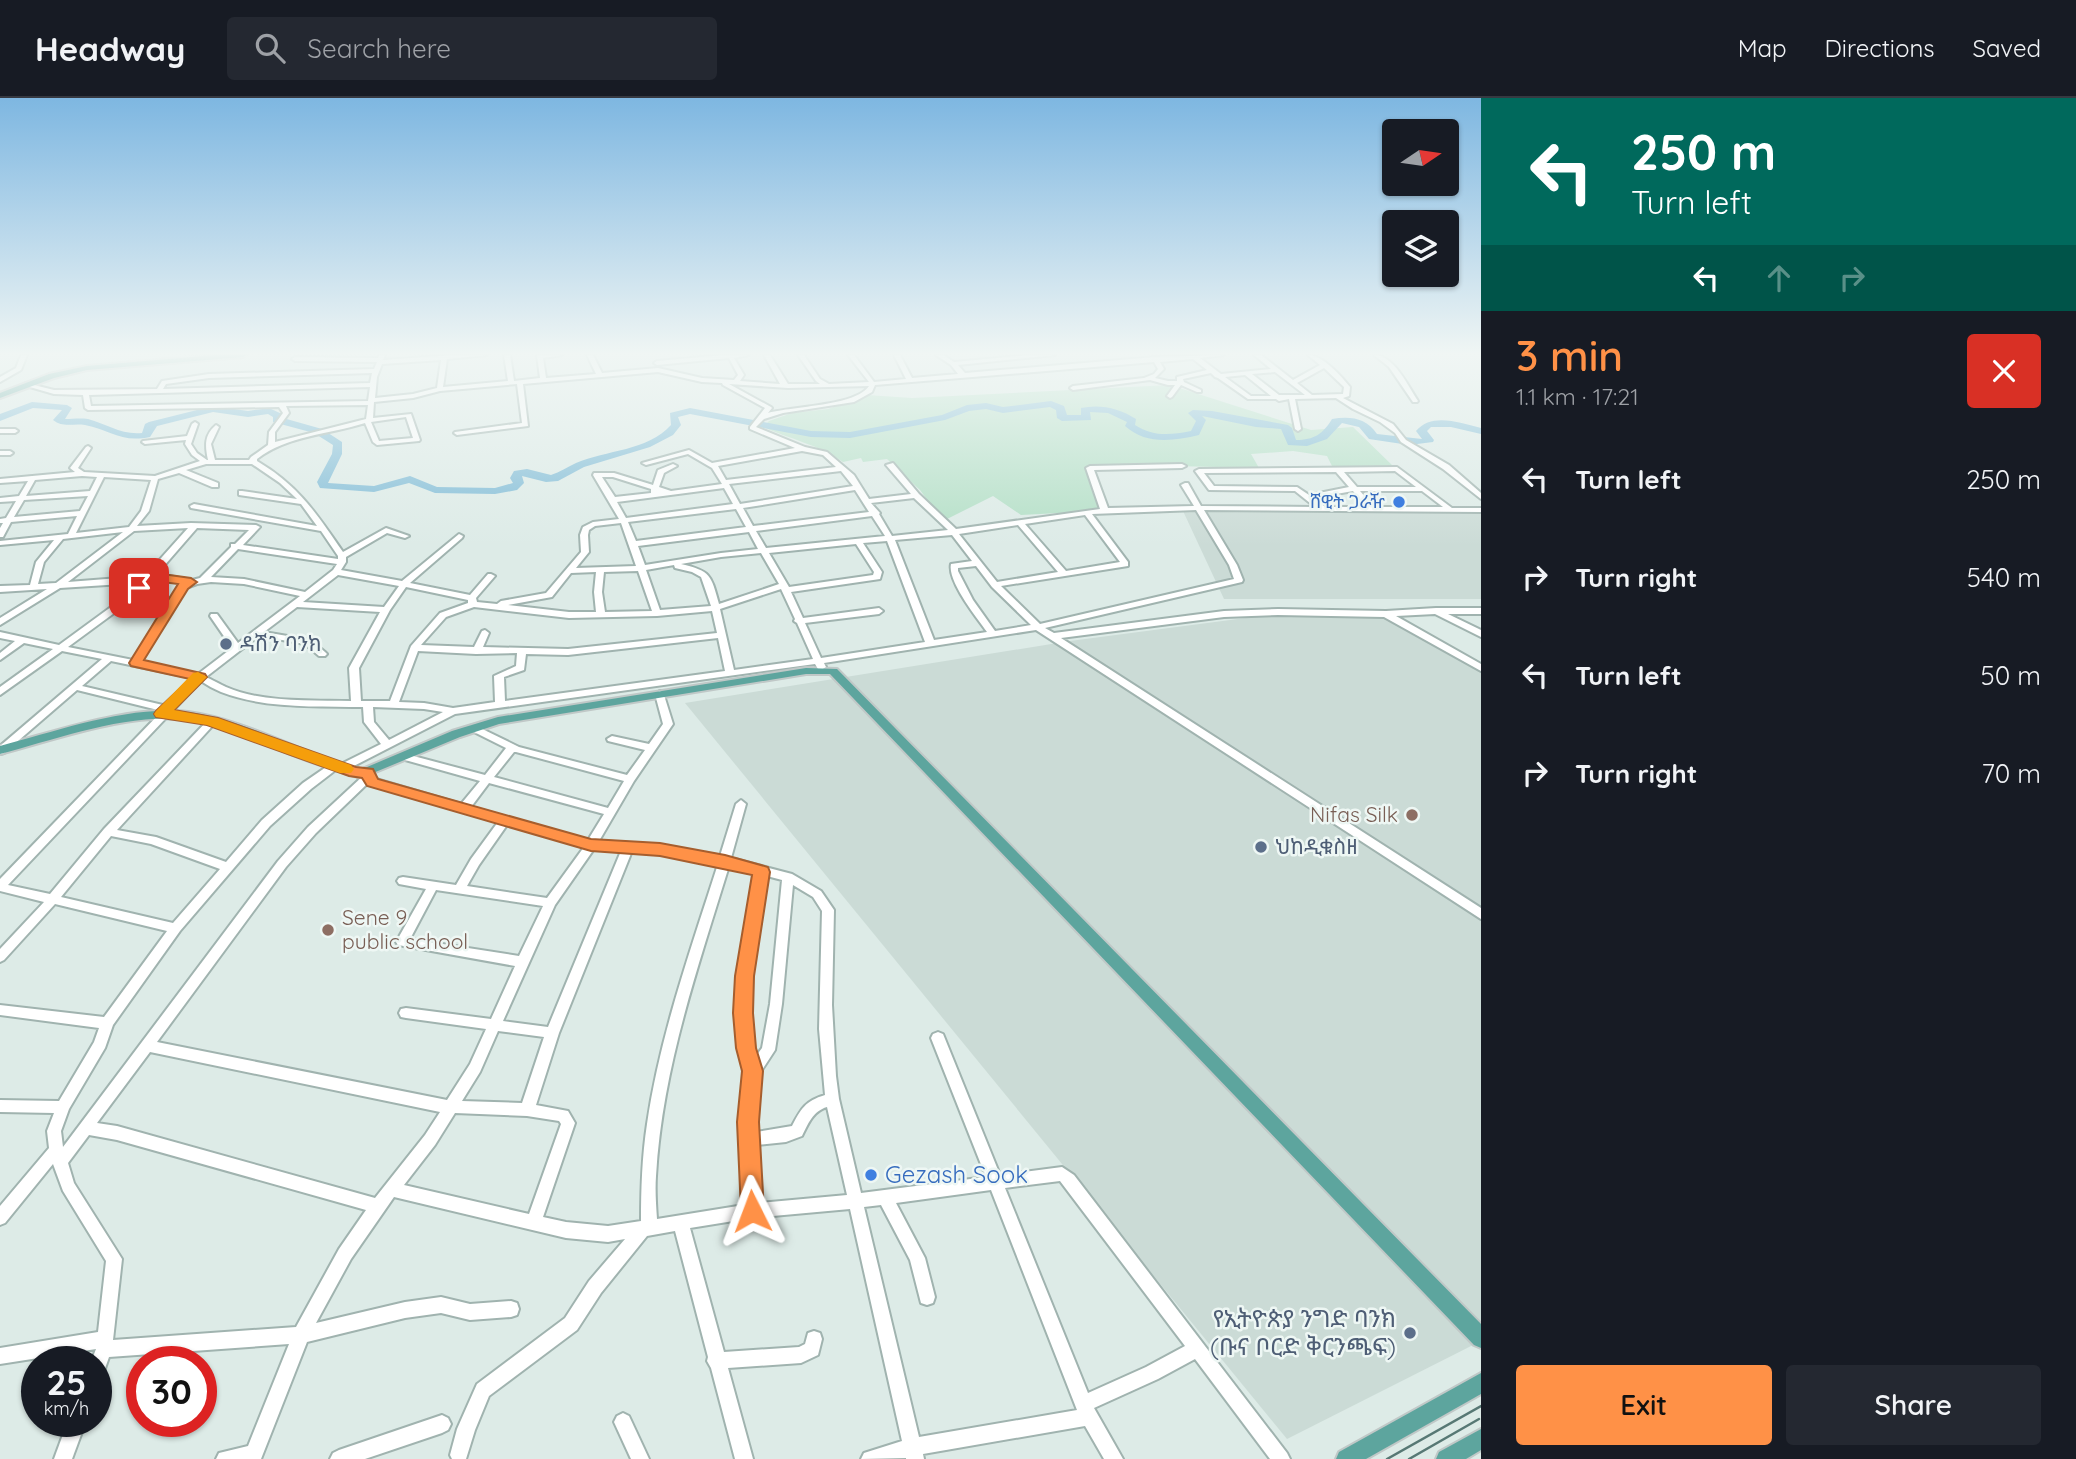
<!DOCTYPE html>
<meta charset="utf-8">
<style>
:root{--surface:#171b24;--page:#242831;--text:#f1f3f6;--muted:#9ea1a6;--line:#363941;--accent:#ff9147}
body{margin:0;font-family:Quicksand,"Noto Sans Ethiopic",sans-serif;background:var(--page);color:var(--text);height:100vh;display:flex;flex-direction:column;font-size:26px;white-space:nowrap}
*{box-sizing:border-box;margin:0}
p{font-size:23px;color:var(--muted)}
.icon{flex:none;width:38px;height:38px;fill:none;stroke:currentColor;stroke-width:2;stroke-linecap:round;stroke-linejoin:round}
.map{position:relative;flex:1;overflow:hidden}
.drawer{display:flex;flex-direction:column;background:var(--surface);width:595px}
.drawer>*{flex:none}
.top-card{background:#00695c;color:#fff;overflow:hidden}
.needle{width:46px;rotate:77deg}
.tools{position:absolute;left:1382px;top:21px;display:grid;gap:14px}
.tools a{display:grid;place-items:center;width:77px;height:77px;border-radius:7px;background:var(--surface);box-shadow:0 2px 5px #0004;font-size:35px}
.speed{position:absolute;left:21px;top:1248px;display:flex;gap:14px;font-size:35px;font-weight:700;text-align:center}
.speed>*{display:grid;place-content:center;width:91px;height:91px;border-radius:50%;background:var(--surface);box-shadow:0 2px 5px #0004;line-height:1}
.speed small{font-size:18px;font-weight:400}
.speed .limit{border:10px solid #d22;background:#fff;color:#111}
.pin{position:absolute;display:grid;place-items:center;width:60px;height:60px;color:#fff;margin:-30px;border-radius:14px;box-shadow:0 4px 10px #0006}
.me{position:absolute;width:77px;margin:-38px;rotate:357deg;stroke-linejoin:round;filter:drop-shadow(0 0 5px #0008)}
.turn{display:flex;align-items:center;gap:24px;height:147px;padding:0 35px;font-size:32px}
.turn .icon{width:91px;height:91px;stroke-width:2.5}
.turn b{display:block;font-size:49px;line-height:60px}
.lanes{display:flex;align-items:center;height:66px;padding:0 35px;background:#0003;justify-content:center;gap:35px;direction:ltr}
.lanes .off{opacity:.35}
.round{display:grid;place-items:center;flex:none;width:74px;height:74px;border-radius:7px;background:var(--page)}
.headline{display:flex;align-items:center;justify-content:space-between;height:119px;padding:0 35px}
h1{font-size:42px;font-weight:600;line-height:52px;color:var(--accent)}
.cta{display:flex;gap:14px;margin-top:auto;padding:14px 35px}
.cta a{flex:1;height:80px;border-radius:7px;background:var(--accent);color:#111;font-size:28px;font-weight:600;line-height:80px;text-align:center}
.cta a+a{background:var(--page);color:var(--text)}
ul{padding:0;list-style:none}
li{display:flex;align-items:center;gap:21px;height:98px;padding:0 35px}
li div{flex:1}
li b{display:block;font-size:26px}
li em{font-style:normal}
header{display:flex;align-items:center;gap:42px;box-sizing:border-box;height:98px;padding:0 35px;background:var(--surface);border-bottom:2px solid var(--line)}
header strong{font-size:33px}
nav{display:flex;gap:38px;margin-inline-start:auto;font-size:24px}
.search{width:490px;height:63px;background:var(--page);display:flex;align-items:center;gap:18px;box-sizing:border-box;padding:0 24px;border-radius:7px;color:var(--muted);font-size:26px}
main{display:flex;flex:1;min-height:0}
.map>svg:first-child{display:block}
</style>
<header>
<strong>Headway</strong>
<div class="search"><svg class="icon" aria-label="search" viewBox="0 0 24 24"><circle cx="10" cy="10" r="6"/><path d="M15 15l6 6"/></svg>Search here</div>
<nav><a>Map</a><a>Directions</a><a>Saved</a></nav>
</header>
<main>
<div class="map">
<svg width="1481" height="1361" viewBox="0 0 1481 1361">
<rect width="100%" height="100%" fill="#ddebe7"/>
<g fill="#cbdbd6">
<path d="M1183,413L1481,415V501H1224Z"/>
<path d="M1390,518L1481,571V1243L1287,1341L685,605L1070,543L1253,519Z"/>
</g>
<path fill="#b3dfc6" d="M1170,287L1311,332L1353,329L1393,368L1333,370L1327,358L1293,353L1251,356L1259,370L1090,366L1108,409L1078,414L1021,417L993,398L943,423L920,392L887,361L863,364L861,360L843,364C819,347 790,341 763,329L769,323L792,315L828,311L867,297L912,300Z"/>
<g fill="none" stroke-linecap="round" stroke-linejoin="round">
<path fill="#7fbbd6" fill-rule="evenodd" d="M1051,303L1064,308L1067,317H1081V310C1100,306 1119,310 1136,321L1135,327C1153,339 1171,337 1191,333L1196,323L1188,315L1193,312L1212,313L1288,327L1292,330L1296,342C1314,342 1323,336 1332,321C1351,318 1366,320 1377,336L1422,341L1416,333C1432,314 1460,325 1481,330V336L1451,329H1431L1427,333L1434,342L1433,344L1409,347L1369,341L1359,329L1342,325L1327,341L1307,348L1288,347L1281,331L1256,329L1202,318L1206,322L1199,337C1173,343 1146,347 1125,328L1127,324L1108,315L1090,314L1091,322L1062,323L1057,320L1056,312L1050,309L1003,315L986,311L969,313L945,322L850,340L811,339L690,316L678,319L681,327L673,337L650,349L584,369L558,383L546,384L522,378L524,385L517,392L495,396L435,395L409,385L374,394L320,390L317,384L332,356L333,347L314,335L273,324V319L268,316L248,319L213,314L157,328L150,339C121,345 110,332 85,327C73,325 63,330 53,322L62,312L33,310L0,323V316L32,304L67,307L72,310L65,321C72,321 80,320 88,321C107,326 121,337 142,335L145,326L149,324L213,308L248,313L269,310L282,316L283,320L322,331L342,344V356L328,385L374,388L410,378L437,389L495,390L513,385L510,380L514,373L527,371L551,377C560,374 567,369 576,365C606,352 648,353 671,327L670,315L690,310L811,333L850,334L942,317L967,307L986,305L1003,309Z"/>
<defs>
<g id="minor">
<path d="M21,257H27L21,272L0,284V279L16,270Z"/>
<path d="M379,257H385L383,262L454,257H487L447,261L443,289L508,283L504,257H510L514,283L540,280L537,257H562L543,260L546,280L596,276L587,257H593L602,275L658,270L702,280L734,282L738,277L729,260L657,267L654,265L657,263L724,257H749L734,260L744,277L740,283L780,286L764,257H770L788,286H820L816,283L798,257H804L820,281L829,286L869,284L848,257H854L874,284L906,281L894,257H900L912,280L958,276L951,267L936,257H943L954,264L1030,257H1055L958,267L965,275L1155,259L1224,257L1200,260L1221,276L1271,271L1254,257H1261L1293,282L1320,267L1308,257C1323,257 1341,278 1350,289L1349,298L1343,300L1393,326L1406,342L1449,367L1481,395V401L1443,371L1401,344L1395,335L1380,324L1353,311L1336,300L1295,301L1301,331L1298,333L1295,331L1289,301L1279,303L1276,301H1248L1218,280L1215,279L1211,275L1183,281L1184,284L1201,292V294H1197L1181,287L1172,299L1170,300L1167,298L1175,287H1168L1150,282L1073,292L1070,290L1073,288L1144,280L1154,276L1158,271L1154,264L875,287L872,294L854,304L783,315L764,321L756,329L805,349L827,354L854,377L869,401L911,396L886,367L893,365L919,396L956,431L1100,411L1086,370L1090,368L1182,366L1186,368L1182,370L1094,372L1108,410L1194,408L1181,387L1185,385H1188L1201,408L1315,409L1295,393L1209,392L1195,373L1199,371L1397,369L1452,410H1481V414L1204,412L1237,467L1243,482L1242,484L1045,530L1054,535L1224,513L1278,511L1386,513L1436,510H1481V516H1448L1481,532V539L1435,516L1396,518L1481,566V573L1384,519L1278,517L1224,519L1061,540L1481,810V821L1036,532L824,565L826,569L821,572L818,571L815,566L455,616L346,672L342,673L337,671L311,691L270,728L180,833L113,927L105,950L69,1011L61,1033L63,1049L278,763L308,729L363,678H371L376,681L461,706L480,683L398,660L397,658L402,655L485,677L506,650L470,632L469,630L470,628L474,627L519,649L627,677L645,652L608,643L607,641L612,638L649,646L663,626L655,596L660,593L663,594L673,626L634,683L599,743L660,747L720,758L736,706L741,702L746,706L731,760L792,776L821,793L834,812L832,907L836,978L839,1001L861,1095L986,1079L931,940L933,936L938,934L943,936L1000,1077L1062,1069L1074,1077L1287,1355L1290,1361H1270L1195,1261L1158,1281L1094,1310L1123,1361H1104L1085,1328L923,1356L924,1361H906V1360L861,1361L864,1355L902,1343L850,1111L752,1120L690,1130L724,1254L799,1249L805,1246L808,1235L814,1233L820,1235L822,1241L818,1257L801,1265L728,1270L753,1361H735L711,1270L707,1263L708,1259L675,1133L647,1138L601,1195L577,1232L489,1298L475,1332L466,1361H452L450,1357L457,1331L477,1286L565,1220L589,1183L625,1141L608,1144L566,1140L394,1099L351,1161L316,1225L405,1204L441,1199L470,1206L511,1203L517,1205L519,1211L517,1217L511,1219L470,1222L441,1215L405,1220L307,1244L261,1361H216L219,1355L248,1348L289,1246L109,1259L102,1279L96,1281V1264H91L96,1251L0,1266V1250L98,1234L106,1163L63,1093L53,1066L5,1125L0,1127V1108L49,1050L47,1033L54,1015L0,1014V1002L59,1003L94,944L99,930L0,917V907L104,919L167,833L55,806L4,862L0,864V851L44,804L0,793V781L162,613L77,592L4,655L0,656V648L102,561L62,553L0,597V589L53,551L24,545L0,562V555L15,543L0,540V534L59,547L115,506L138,485L60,490L0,527V520L47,491L0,494V488L30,487L36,464L54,442L0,447V443L68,436L77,418L11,424L3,439H0V430L3,425H0V421L6,420L16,403L0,404V400L19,398L28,383L0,385V381L75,374L70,370L86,349L88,348L91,350L78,370L84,374L155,378L200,363L192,357L185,346L186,342L145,346L142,344L143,343L187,338L192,326L195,324L198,326L191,346L197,355L207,362H208C205,348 204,337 216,327L219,329L211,346L215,362H249L251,359L268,347L269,334L283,315L279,309L88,312L85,310L83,297L54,296L23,287L26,285L54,292L157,291L162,283L209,276L374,271L377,264L295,263L292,261L295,259L378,260ZM1193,261L1207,272L1177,279V283H1168L1155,280L1164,271L1160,264ZM441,262L437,290L413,296L375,300L377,279L382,266ZM1324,270L1344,289L1343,296L1312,297L1297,285ZM658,274L702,284L722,285L723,287L765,310L750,329V331L795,350L712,365L689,352L642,365L646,367L688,356L712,370L722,386L671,393L659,389L664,375L677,368L673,366L658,372L653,387L614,375H594L593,377L619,421L593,424L583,429L580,437L581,454L546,495L501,503L497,506L477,504L476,500L495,478L491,476H488L470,497L410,485L462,440L463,438L459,436L402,483L341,472L346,464V459L387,435L405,440L409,438L386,430L343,454C316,415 299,388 257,363V361C288,337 328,337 365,325L373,344L377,347L419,343L420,342L411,316L373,320L374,304L413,300L440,293L517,286L522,325L455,334L454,335L457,337L528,328L523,286ZM1275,274L1305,297H1279L1252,276ZM372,275L370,285L163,291L166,286L209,280ZM1245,277L1271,298H1251L1225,279ZM729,286L788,290L869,288C856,308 793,308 768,315L772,310L771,309ZM370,289L368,303L91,308L89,297ZM368,307L366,321L275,344V334L289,315L286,308ZM406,319L413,340L379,343L371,324ZM802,353L823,357L836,369L726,382L718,368ZM206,366H252L280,385L297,401L242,393H239V397L301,406L317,428L194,406L190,408L191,410L321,433L338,458V461L243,447L260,429L256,427L191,425L137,428L149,413L158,381L179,375L212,389H218V385L186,372ZM841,373L853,388L740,406L729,386ZM1395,373L1416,389H1357L1344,374ZM1336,374L1349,389L1309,397L1297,389L1214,388L1204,375ZM82,378L97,379L90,393L26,398L35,382ZM104,379L151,382L141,413L129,429L76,435ZM602,379H613L651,391V395L615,399ZM724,390L733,406L626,420L617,404ZM855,392L869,414L753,428L743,410ZM1353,393L1365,409H1325L1314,400ZM1360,393H1422L1443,409H1374ZM88,398L80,413L14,419L24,402ZM914,400L948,432L892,438L879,416L880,415L871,405ZM736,411L746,429L636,443L628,424ZM1196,412L1229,467L1234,481L1040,526L1001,488L1128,468V464L1092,416ZM1085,417L1120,464L1066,473L1025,426ZM872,418L885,438L766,450L756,433ZM621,425L636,468L576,470L589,454L588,437L589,432L595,428ZM1018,427L1058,474L997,484L959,436ZM188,430L145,478L68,484L134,433ZM197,430L249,432L235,446H231V449L200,480L192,482L157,476ZM123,434L56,485L38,486L44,464L63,441ZM749,434L758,451L721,455L645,467L638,448ZM952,437L972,463L951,466C947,483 977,520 987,534L934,542L895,442ZM887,443L925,544L821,560L805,525L879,516L883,513L879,510L803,520L791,494L880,481L882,474L863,445ZM856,446L874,474L873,477L789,489L769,455ZM238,451L337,466L333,472L305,494L244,481L211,479ZM761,455L779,486L719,506C711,477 711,473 681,466L721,459ZM674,467L675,470L692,474L701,479L711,508L660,512L646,472ZM976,468L992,489L1031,527L995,533L973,502L958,473V470ZM638,473L652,513L605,514L602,494L604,474ZM596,474L594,494L596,514H569L508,507L552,499L571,475ZM338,477L399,488L384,509L303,504ZM161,480L183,485L179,488L133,562L68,549L121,510L151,482ZM211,484L244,486L300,498L238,545L217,516H211L210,518L232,550L198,576L141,564L186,490L197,486ZM406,489L468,502V505L440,515L411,548L390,603H361L359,570L390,512ZM781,491L795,521L794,523L797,525L813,561L734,572L720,511ZM297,509L380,514L349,570L351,603C312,602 262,605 226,589C219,586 213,582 206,579L259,538L305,546L319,558H325L327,556L325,554L311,542L264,534ZM474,509L569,520L657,518L712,513L717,535L568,551L483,549L489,535L485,532L482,533L474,549L421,547L446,519ZM718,540L725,573L505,603L504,579L524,572L526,556L568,557ZM418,553L476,556L517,555L516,568L494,578L495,604L453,610L424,605L399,604ZM111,563L193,580L167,608L82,588ZM201,583C207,587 214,591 221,594C265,611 317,608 363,609L364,624L381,646L341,666L336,664L332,665L303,685L262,722L226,764L156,739L117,732L217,623L212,620L209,621L104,731L50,796L8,787ZM373,609L424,611L443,614L389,642L374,624ZM514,654H516L624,683L608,710L494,679ZM489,685L604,716L588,742L471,709ZM367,686L498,724L471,761L456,787L403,779L399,780L397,783L399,786L426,791L396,844L398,847L515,868L491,921L406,910L401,911L399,915L401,919L406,920L486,931L470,966L447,1002L157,944L286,769L316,735ZM507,727L584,749L547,800L467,788L479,767ZM111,738L151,746L220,771L173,825L61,799ZM594,751L621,753L548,929L503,923L555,807ZM632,753L660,755L718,766C691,851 660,937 647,1026C642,1059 641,1091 641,1123L608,1128L566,1124L543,1119L575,1025L568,1013L536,1007L559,935ZM729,768L756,775L743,849L738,898L741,948L746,973L741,1008L744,1107L657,1121C656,1106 655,1092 656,1078C662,971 698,869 729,768ZM767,778L782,782L770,906L762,950L756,958C743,898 756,836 767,778ZM793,787L813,799L822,813L819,931L825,997C805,1003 801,1011 792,1028L756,1034L755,1008L760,975L775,952L782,906ZM436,792L543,808L519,858L410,841ZM498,933L544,939L522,1005L462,1003L480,974ZM150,954L440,1014L425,1037L375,1100L117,1028L97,1025ZM827,1009L847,1097L759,1105L757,1047L786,1044L802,1038C808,1026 813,1013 827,1009ZM455,1015L527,1018L559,1023L561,1026L529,1116L404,1087L435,1047ZM89,1037L117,1042L366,1112L339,1151L296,1229L113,1242L122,1161L74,1085L68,1065ZM1060,1083L1185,1248L1146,1269L1088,1295L1005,1090ZM991,1092L1077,1312L919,1339L864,1109L881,1107L910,1162L921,1205L927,1207L933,1205L935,1199L925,1160L896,1105Z"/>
<path d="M1374,257C1394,257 1408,288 1418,303L1417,304H1413L1389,269Z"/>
<path d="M0,331H15L18,333L15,335H0Z"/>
<path d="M0,353H10L13,355L10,357H0Z"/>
<path d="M623,1315L629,1318L649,1361H631L614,1324L617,1318Z"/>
<path d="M442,1317L448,1320L451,1326L448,1332L442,1335L365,1361H330L333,1355L339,1352Z"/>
<path d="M68,1323H86L72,1361H54Z"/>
</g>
<g id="major">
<path d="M215,257H246L243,259L87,272L54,280L0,300V295L49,276L87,268Z"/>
<path d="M806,570L837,571L1481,1226V1250L1474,1247L830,576H806L499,626L460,639L361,680C337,673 313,665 290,656C258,642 224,626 189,622C129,614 58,641 0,656V648C58,633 128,607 188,614C248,622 302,656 360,672L452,633L498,619Z"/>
<path d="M1481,1275V1296L1366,1361H1336L1339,1354Z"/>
<path d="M1481,1331V1352L1466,1361H1436L1439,1354Z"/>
</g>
</defs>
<use href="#minor" stroke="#a0b3af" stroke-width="4"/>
<use href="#major" stroke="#c0c8c7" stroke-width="4"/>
<use href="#minor" fill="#fff" fill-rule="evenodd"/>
<use href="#major" fill="#5da59e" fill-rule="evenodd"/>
<g stroke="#577874" stroke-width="2.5">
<path d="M1387,1361L1481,1308"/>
<path d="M1409,1361L1479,1321"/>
</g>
</g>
<linearGradient id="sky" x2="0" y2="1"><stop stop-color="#7eb7e1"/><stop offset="0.57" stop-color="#f0f6f4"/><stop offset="1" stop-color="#f0f6f4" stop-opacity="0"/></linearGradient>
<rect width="1481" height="448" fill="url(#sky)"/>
<path fill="#ff9147" stroke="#a65e2e" stroke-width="2" d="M155,475L191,480L197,484L188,491L144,562L205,576L207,579L174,612L218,620L356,669L373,671L378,681L591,741L660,745L725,757L768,769L770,774L754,878L753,915L756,950L763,973L759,1024L764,1113L760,1121L752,1124L744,1121L741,1113L737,1024L742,973L736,950L733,915L735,878L752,777L660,758L591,753L367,688L362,680L349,678L207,627L156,619L154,616L156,613L190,581L131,568L129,565L178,486L155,483L143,493H134L132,490L143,478Z"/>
<path fill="#f59e0b" d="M198,574L207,579L174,612L218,620L351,667L354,671L351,675H340L207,627L156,619L154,616L156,613L193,575Z"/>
<g fill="#3f7fe0" stroke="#eef7f4" stroke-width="2.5">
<circle cx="1399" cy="404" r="7"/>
<circle cx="871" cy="1077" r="7"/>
</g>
<g fill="#5c6f8a" stroke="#eef7f4" stroke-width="2.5">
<circle cx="226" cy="546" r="7"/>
<circle cx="1261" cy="749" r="7"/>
<circle cx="1410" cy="1235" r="7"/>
</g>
<g fill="#8d6e63" stroke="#eef7f4" stroke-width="2.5">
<circle cx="1412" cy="717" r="7"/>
<circle cx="328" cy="832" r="7"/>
</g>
<g text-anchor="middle" stroke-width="5" stroke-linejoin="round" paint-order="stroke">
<g font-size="18" fill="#366cbe" stroke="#eef7f4" text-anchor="end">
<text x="1385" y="410">ሸዊት ጋራዥ</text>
</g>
<g font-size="21" fill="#4e5e75" stroke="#eef7f4" text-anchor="start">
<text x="240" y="553">ዳሽን ባንክ</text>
<text x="1275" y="756">ህከዲቁስዘ</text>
</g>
<g font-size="21" fill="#785e54" stroke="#eef7f4" text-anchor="end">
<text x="1398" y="724">Nifas Silk</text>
<text x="342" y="827" text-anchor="start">Sene 9<tspan x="342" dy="24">public school</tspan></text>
</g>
<g font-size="24" fill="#366cbe" stroke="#eef7f4" text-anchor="start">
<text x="885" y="1085">Gezash Sook</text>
</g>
<g font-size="24" fill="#4e5e75" stroke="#eef7f4" text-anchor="end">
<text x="1396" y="1229">የኢትዮጵያ ንግድ ባንክ<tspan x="1396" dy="28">(ቡና ቦርድ ቅርንጫፍ)</tspan></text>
</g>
</g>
</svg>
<div class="tools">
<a><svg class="needle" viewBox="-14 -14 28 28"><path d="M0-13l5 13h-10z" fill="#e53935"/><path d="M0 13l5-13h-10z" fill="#9ea1a6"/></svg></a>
<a><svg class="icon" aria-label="layers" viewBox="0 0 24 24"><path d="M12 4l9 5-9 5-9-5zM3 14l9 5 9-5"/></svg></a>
</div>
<div class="speed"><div>25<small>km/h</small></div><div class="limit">30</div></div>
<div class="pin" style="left:139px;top:490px;background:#d93025"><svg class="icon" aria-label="arrive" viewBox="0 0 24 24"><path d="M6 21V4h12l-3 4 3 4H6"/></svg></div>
<svg class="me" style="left:752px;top:1113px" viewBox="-20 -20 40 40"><path d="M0-17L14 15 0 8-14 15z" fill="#ff9147" stroke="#fff" stroke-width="4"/></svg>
</div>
<section class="drawer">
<div class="top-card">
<div class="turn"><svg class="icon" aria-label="left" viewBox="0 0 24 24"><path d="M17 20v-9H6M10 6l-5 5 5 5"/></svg><div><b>250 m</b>Turn left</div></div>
<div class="lanes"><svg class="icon" aria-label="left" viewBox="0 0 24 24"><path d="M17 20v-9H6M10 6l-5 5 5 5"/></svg><svg class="icon off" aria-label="ahead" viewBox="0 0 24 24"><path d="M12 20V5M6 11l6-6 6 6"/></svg><svg class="icon off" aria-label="right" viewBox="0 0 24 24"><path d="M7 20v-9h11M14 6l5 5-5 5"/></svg></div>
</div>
<div class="headline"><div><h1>3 min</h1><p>1.1 km · 17:21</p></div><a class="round" style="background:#d93025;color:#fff"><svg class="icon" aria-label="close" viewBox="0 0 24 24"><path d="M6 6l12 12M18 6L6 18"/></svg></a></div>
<ul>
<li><svg class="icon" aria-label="left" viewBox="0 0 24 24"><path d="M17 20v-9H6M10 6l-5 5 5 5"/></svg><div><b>Turn left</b></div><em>250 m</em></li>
<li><svg class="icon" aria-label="right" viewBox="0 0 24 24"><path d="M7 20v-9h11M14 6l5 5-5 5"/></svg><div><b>Turn right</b></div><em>540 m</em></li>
<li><svg class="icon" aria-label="left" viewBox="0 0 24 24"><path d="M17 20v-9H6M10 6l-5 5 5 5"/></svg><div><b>Turn left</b></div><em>50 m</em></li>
<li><svg class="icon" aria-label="right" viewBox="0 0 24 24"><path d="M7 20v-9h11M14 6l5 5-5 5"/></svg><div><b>Turn right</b></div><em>70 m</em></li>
</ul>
<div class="cta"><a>Exit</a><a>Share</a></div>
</section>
</main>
